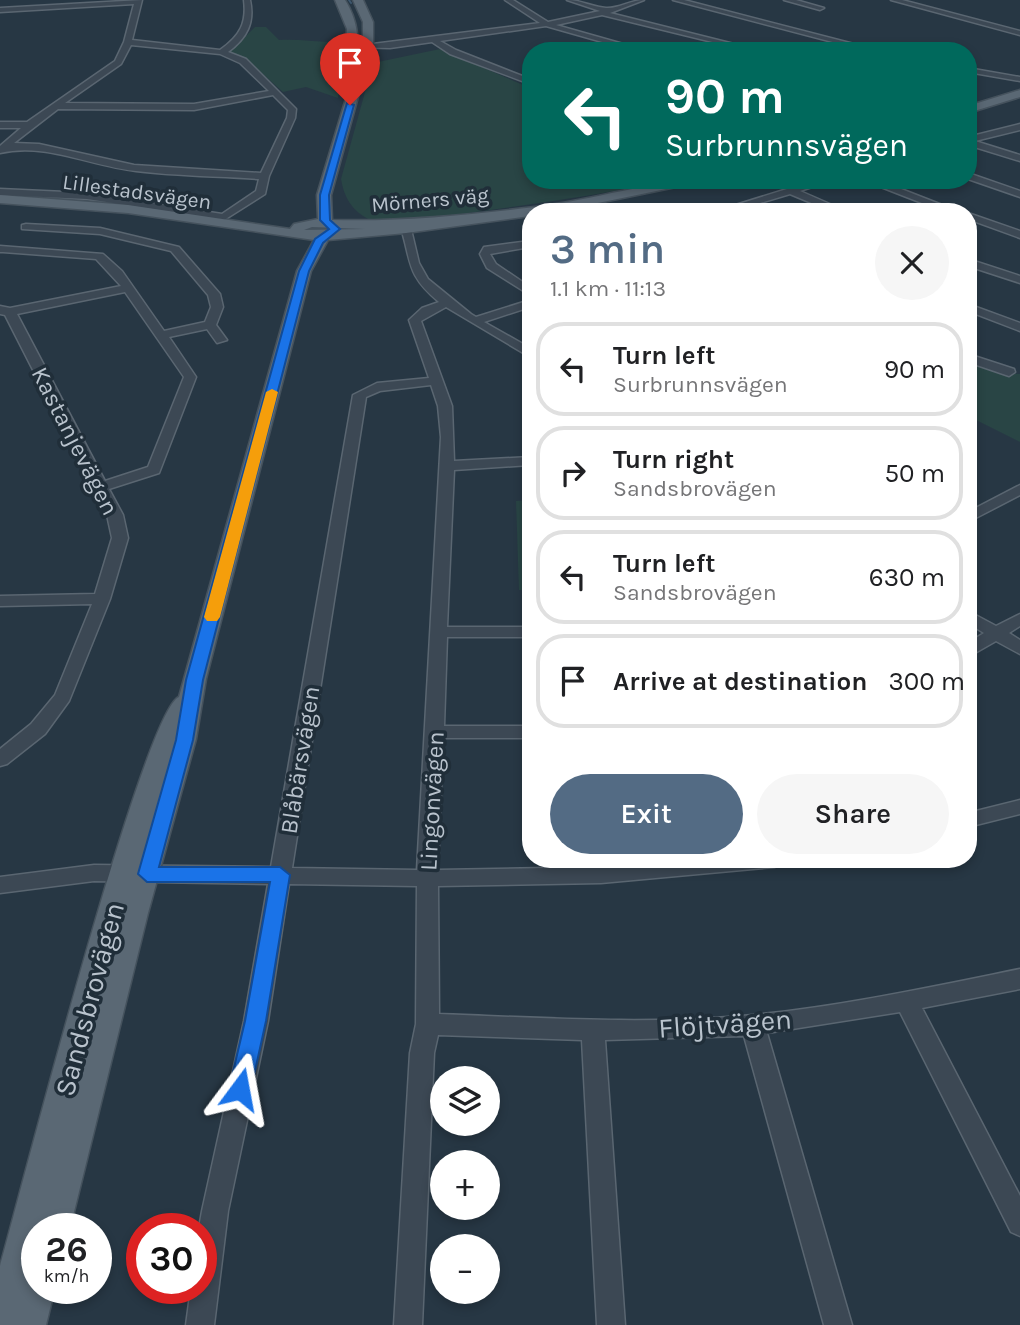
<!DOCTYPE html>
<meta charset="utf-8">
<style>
:root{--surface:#fff;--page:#f6f6f6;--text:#202124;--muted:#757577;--line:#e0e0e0;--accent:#536b84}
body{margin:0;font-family:Karla,sans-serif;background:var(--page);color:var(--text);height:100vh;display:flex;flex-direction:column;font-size:26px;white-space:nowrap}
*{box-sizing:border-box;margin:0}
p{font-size:23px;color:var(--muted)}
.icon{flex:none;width:38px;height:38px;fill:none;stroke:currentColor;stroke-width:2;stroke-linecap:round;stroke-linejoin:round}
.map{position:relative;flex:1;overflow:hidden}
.drawer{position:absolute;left:522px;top:203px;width:455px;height:665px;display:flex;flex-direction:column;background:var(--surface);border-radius:28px;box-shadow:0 4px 10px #0003}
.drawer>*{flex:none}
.guide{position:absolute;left:522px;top:42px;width:455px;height:147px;border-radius:28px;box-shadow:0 4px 10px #0003;background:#00695c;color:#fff;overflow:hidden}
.tools{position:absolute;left:430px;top:1066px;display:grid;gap:14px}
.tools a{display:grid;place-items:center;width:70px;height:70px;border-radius:50%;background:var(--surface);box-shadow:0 4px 10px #0003;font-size:35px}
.speed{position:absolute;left:21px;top:1213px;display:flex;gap:14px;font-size:35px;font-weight:700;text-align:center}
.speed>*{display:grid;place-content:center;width:91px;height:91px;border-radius:50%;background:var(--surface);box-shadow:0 4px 10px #0003;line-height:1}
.speed small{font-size:18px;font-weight:400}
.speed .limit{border:10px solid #d22;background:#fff;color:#111}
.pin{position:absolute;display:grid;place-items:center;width:60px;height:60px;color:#fff;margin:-72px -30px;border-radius:50% 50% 50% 0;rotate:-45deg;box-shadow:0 0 7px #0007}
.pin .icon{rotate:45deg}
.me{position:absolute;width:77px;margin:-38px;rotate:13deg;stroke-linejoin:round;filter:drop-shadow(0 0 5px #0008)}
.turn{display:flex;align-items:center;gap:24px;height:147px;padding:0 28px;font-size:32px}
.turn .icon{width:91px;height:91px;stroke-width:2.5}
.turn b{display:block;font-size:49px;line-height:60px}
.round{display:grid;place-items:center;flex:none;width:74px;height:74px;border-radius:37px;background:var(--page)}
.summary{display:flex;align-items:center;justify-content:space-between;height:119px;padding:0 28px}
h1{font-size:42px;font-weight:600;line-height:52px;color:var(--accent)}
.primary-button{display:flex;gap:14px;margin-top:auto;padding:14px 28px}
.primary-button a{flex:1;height:80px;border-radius:42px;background:var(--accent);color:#fff;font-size:28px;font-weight:600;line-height:80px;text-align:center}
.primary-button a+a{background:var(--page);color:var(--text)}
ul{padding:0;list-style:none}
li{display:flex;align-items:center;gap:21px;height:94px;margin:0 14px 10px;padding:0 14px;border:4px solid var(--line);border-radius:28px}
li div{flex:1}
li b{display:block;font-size:26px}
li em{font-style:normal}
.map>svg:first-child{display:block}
</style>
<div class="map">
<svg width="1020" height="1325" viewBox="0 0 1020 1325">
<rect width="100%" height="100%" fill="#273744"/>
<g fill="#294545">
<path d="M255,27H266L279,40C302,39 323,43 344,42L338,98L306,87L283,92L246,59L230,52Z"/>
<path d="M440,49L530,88V180H675C598,195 522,206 445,216C428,218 386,227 371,220C352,212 344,197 341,179L373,63Z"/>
<path d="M968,361L1002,373L1020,374V442L968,416Z"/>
<path d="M530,500V590H519L516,501Z"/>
</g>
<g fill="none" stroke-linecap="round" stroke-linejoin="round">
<path stroke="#3d576d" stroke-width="2" d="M349,0L351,3"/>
<defs>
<g id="minor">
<path d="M142,0L132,40L220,50C240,36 247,23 244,0H250C255,23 247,38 228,52L246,59L296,109L295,118L269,176L265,194L224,220L87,199L0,195V189L87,193L222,214L256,191L259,179C218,176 176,176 136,171C90,166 45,142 0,153V146L21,128H0V122H27L115,61L124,42L134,4L0,12V8ZM131,45L220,54L240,63L269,91L194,104L65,103L121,64ZM273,95L288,110L287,118L261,173L134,165L39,144L14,143L58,109L194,110Z"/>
<path d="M505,0H513L548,22L600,11L567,0C581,0 592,7 606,8C618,9 631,0 644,0L610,13L750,48L732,51L737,48L602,15L556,25L648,51H634L546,26L440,41L456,50L530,79V84L450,54L432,42L390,48L349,47L540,23Z"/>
<path d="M673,0H684L881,51H867Z"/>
<path d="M784,0H796L824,8L820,10Z"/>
<path d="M891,0H902L1020,31V35Z"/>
<path d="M968,68L1020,77V81L968,72Z"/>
<path d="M1020,124V130L975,141L1020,155V161L968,145V137Z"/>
<path d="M968,173L1020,191V197L968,179Z"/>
<path d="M816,180H833L800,191L848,212H833L790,194L730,212H713Z"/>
<path d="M863,180H878L960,212H945Z"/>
<path d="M968,213L1020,231V238L968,219Z"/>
<path d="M405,222L410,225L419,263L428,279L471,314L476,317L530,300V307L484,322L530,348V357L446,307L421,321L452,406L454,461L530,457V465L454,470L447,627H530V637H447L444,726H530V738H443L438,870L601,867L684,859H784L781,865L774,867L601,883L438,886L439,1014C544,1018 649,1025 753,1015C843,1006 931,987 1020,969V989L922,1008L1020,1196V1236L1011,1232L900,1012L767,1033L852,1325H824L744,1036L605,1040L625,1325H597L582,1040L438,1035L434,1053L422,1325H394L410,1053L416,1024L417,886L289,884L268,1021L228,1211L214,1325H186L191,1288H201L199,1228L202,1211L244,1021L268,884L94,881L0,893V877L94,865L271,867L353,395L377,383L429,378L409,320L422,308L439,302C405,274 412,261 400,225ZM431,385L438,406L441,437L417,870L292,868L366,397L380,391Z"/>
<path d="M26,224L100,228L179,247L220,294L223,307L216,325L227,340L217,343L207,329L169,337L196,377L159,473L109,489L123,515L128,538L110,599L69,701L45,734L7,764L0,766V749L31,724L55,695L92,604L0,606V596L95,594L112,538L107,515L5,315L0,314V306L10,308L121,286L96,259L3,252H0V246L103,254L122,271L164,331L205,322L211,307L208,295L171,251L100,234L22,229V225ZM125,292L184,377L148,467L105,481L17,314Z"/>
<path d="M530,241V247L490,254L496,264L530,287V295L487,268L480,254L484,247Z"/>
<path d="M968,259L1020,276V283L968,266Z"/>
<path d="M968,304L1020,323V331L968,311Z"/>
<path d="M968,354L1014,369L1015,372L1009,376L968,362Z"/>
<path d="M1020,485V495L968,522V512Z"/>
<path d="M968,611L996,626L1020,614V626L1009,633L1020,640V654L996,641L968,657V643L984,633L968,623Z"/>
<path d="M1020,800V814L968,827V813Z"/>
</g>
<g id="major">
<path d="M335,0H345C357,19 361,42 354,63L345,61L347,29Z"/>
<path d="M353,0H363L373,22V42L331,195L332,220C400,222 468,215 535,207C594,200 651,180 710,180L554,212H530V216L406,233L328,240L311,271L206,679L196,739L148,913L70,1228H37L34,1271L37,1270V1288H55L46,1325H0V1266C19,1199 144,710 179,697L297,271L314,240L128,213L0,203V195L128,205L290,229L294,224L318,219L317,195L363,42V22ZM312,227L365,229L304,230Z"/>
<path d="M1020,90V97L968,113V106Z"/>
</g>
</defs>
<use href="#minor" stroke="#5a6671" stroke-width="3"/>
<use href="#major" stroke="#45525d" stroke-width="3"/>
<use href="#minor" fill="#3c4854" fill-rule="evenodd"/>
<use href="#major" fill="#5a6874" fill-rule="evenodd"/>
</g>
<path fill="#1a73e8" stroke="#114b97" stroke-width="2" d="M347,103L354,105L329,195L330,220L340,229L323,243L309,271L203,680L193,740L159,867H280L290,875L266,1021L251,1089L248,1096L240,1099L232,1096L229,1089L245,1021L270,882H147L138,874L176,740L186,680L299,271L315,239L329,229L320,220V195Z"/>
<path fill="#f59e0b" d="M272,389L278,392L220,617L217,621H207L204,617L266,392Z"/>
<g text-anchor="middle" stroke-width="7" stroke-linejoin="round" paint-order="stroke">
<g font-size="21" fill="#b9c3cd" stroke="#202e39">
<text transform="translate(137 192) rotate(8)" y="7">Lillestadsvägen</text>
<text transform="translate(430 200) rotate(-5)" y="7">Mörners väg</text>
</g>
<g font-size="24" fill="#b9c3cd" stroke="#202e39">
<text transform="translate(75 441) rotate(63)" y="8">Kastanjevägen</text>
<text transform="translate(300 760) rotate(-81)" y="8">Blåbärsvägen</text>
<text transform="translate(432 801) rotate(-87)" y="8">Lingonvägen</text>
</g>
<g font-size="28" fill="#b9c3cd" stroke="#202e39">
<text transform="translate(89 999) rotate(-75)" y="10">Sandsbrovägen</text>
<text transform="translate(725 1023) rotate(-4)" y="10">Flöjtvägen</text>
</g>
</g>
</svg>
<div class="tools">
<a><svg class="icon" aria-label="layers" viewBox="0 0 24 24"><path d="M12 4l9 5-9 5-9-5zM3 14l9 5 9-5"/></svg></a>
<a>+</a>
<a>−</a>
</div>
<div class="speed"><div>26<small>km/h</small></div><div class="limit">30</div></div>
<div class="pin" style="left:350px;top:105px;background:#d93025"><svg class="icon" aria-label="arrive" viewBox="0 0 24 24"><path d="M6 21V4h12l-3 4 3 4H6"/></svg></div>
<svg class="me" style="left:240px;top:1089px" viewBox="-20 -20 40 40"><path d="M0-17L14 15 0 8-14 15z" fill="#1a73e8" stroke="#fff" stroke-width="4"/></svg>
<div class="guide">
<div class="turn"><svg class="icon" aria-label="left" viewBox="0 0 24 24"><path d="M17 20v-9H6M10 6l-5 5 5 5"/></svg><div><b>90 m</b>Surbrunnsvägen</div></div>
</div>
<section class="drawer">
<div class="summary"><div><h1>3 min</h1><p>1.1 km · 11:13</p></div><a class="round"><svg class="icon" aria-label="close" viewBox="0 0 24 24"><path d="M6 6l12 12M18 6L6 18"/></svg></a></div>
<ul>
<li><svg class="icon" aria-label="left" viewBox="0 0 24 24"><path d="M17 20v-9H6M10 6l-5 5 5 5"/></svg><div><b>Turn left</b><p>Surbrunnsvägen</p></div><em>90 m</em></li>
<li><svg class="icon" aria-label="right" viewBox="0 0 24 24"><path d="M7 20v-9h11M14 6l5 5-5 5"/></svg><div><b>Turn right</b><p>Sandsbrovägen</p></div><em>50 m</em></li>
<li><svg class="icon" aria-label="left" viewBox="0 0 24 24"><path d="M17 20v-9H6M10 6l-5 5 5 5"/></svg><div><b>Turn left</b><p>Sandsbrovägen</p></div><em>630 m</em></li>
<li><svg class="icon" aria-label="arrive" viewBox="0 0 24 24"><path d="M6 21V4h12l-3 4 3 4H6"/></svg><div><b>Arrive at destination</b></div><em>300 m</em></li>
</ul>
<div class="primary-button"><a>Exit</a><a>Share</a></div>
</section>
</div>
